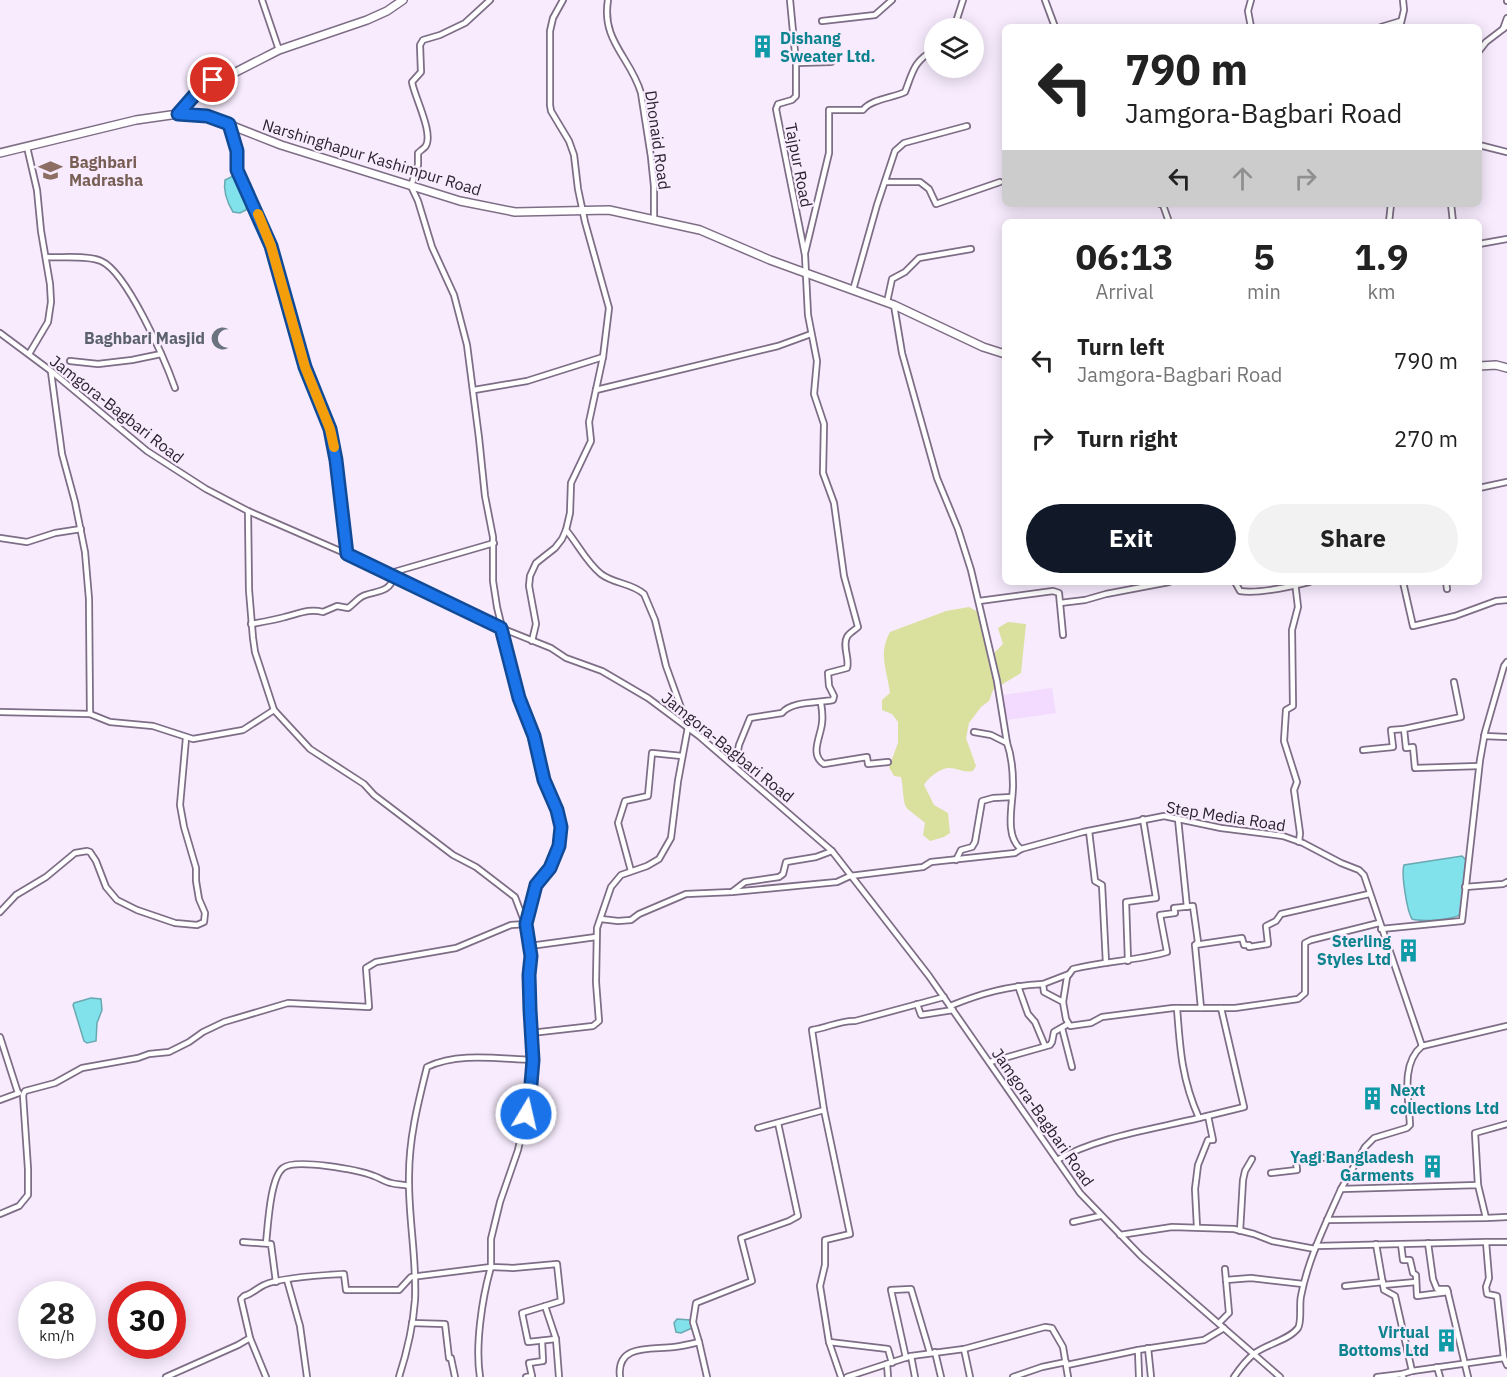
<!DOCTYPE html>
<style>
:root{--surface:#fff;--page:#f2f2f2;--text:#222;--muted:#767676;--accent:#111827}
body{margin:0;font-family:"IBM Plex Sans",sans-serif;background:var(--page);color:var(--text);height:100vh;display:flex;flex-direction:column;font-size:22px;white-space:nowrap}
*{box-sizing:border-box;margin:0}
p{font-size:20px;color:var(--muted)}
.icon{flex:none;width:33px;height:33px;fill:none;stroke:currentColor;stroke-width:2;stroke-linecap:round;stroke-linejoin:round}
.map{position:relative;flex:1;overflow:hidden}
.panel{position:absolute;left:1002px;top:219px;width:480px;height:366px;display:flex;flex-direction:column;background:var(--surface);border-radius:9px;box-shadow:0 3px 15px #0003}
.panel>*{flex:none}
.banner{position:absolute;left:1002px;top:24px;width:480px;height:183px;border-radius:9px;box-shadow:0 3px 15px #0003;background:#fff;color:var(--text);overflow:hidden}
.tools{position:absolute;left:924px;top:18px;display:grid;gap:12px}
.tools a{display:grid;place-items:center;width:60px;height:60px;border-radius:50%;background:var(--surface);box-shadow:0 3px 15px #0003;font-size:30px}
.speed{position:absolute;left:18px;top:1281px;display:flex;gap:12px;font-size:30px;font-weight:700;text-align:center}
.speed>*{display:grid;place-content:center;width:78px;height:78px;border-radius:50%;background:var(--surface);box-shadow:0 3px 15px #0003;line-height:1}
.speed small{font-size:15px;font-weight:400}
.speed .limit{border:9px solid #d22;background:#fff;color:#111}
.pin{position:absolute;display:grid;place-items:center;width:51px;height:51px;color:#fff;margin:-26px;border:3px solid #fff;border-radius:50%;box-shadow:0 2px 6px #0007}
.me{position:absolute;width:66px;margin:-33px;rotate:9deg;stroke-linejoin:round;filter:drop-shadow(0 0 4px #0008)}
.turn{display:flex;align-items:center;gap:21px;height:126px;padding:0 24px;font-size:27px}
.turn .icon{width:78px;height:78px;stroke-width:2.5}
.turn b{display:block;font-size:42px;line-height:51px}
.lanes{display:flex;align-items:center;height:57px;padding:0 24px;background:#0003;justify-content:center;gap:30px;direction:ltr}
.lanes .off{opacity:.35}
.eta{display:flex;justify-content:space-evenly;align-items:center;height:102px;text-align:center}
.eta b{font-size:36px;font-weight:800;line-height:42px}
.cta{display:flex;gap:12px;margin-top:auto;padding:12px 24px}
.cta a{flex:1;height:69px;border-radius:36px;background:var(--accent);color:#fff;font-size:24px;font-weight:800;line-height:69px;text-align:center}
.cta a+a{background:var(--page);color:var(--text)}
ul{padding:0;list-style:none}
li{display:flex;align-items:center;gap:18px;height:78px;padding:0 24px}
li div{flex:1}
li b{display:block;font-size:22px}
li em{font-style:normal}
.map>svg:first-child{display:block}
</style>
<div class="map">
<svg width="1507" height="1377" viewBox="0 0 1507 1377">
<rect width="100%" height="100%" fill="#f7ebfd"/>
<path fill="#f2dbfe" d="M1052,688L1056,713L1000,721L996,696Z"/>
<path fill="#dae09e" d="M969,607L978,612L988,659L1003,644L998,628L1008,622L1026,624L1021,673L993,690L989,701L981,707L969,723L966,738L976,766L973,771C963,773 958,768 949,768C940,768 928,778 924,785L934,805L948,813L950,833L944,837L930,841L923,835L925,823C921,819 908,810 906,807C903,802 903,785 901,777L894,776L889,767L898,743V722L892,714L882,710V700L890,693C887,670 878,654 890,632L946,611Z"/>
<g fill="#82e2eb" stroke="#68a9b2" stroke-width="1.5">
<path d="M233,176C243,181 250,199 246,210L240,213L233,212C227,202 223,191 225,180Z"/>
<path d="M1462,856L1466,860L1461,914C1453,920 1422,922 1412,919C1407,911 1401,874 1404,865Z"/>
<path d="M91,998L101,999L102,1010L97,1023L96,1041L87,1043L84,1041L73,1005L74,1003Z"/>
<path d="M677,1319L690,1320L692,1328L681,1333L676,1332L674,1323Z"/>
</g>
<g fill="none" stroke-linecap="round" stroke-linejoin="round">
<defs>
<g id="street">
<path d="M262,0L279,50"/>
<path d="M608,0C601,41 631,58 641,93L651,157L654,186V220"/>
<path d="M1045,0L1055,27"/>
<path d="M1251,0L1248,11L1251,27"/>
<path d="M1507,0V1"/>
<path d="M822,21L875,15L892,0"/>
<path d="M1381,27L1401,21"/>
<path d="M1400,27L1404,10L1403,0"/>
<path d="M954,28L963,0"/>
<path d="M1503,29L1507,18"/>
<path d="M1479,51L1486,42L1507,26"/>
<path d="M796,63L831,62"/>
<path d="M229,124L237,151V170L271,246L305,367L330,429L336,460L347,554"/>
<path d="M1479,145L1507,152"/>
<path d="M27,147L37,190L41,231L50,284L51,302L48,322L29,354"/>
<path d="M885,182H920L929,189L936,204L1000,182"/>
<path d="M1160,204L1163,205L1169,222"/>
<path d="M1451,204L1453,222"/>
<path d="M1389,222L1391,204"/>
<path d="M1479,244L1507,239"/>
<path d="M805,253L829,153V110H863C871,99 893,98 905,92C913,71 914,61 934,50"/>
<path d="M46,257C61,258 88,255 101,261C127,272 165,360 175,388"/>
<path d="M853,290L877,205L895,151L904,143L967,126"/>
<path d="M887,302L892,279L905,272L919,258L971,249"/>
<path d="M894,305L902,353L937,478L958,529L971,570L997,681L1007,743"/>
<path d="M0,333L51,371L147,451L206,489L248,511L347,554L501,628L551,648L566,658L602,671L648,698L699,736L832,851L929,976L1080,1193L1141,1256L1280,1377"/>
<path d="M70,361L98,364L132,360L161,354"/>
<path d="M51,372L62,454L75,502L85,552L89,599L90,714"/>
<path d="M474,390L527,381L603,357"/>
<path d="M596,390L778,346L811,334"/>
<path d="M1479,488L1507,482"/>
<path d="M248,511L249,590L253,638L255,652L274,710L310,749L364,784L374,795L453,855L476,867L515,897L529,934L531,956L529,975L530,1010L533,1060L530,1096L518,1150L500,1202L491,1239V1267L513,1268L557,1264L561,1301L545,1306L556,1339L559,1377"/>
<path d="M0,538L27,542L55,533L81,529"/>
<path d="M387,574L494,543"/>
<path d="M1235,582L1240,591C1259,594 1289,587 1309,582"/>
<path d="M1295,582L1298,607L1292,630L1293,706L1286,710L1284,741L1297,782L1294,790L1300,833L1299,842"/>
<path d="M1403,582L1413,626L1455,616L1496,601L1507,600"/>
<path d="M1446,582L1447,589"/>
<path d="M979,601L1053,591L1059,593L1063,635"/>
<path d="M1060,603L1085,600L1106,594L1169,582"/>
<path d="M251,624C262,622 274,620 285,617C298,614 309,608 323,612L337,606L348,608C353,605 358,598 363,596C374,591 391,593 393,577"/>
<path d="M532,641L536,624L529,586L530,576L536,563L555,548L562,539L566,530L570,513L571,483L591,441L589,422L603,357L609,308L585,222L578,189L574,155L569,141L551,111L550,105V31L553,18L563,0"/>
<path d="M1454,682L1461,717L1404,729L1406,748L1413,747L1415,768L1479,766"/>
<path d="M821,703C822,709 823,716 822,723C821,736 809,755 824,764L867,757L868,764L888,762"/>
<path d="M0,712L90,714L110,722L153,726L193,739L243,730L274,710"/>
<path d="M974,732L991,735L1007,743C1012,757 1013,771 1013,785C1013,804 1004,836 1021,849"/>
<path d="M1484,736L1507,737"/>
<path d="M1363,750L1393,747L1391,730L1404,729"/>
<path d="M735,766L739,745L750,718L782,713C791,701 818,703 833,700L834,696L829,686L828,673L847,668C850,659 842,646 847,637C849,633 855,630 858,627L844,576L834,503L823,473L824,424L814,394L817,361L808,315L805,255L776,109L778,104L792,100L796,96V63L790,0"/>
<path d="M1178,819L1187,907"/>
<path d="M1089,831L1095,881L1102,885L1106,963"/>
<path d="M956,860L961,850L972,847L975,842L982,801L993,798L1012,797"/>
<path d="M631,871L618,823L625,801L648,796L652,753L682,756"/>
<path d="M1465,887L1503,884L1507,882"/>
<path d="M732,892L837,882L850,876L923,867L931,862L1015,853L1021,849L1083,832L1164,816L1221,828L1283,836L1303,843L1341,863L1359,870L1364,875L1422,1046L1507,1026"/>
<path d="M0,912L16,895L46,877L75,853L87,851L90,852L96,861L106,887L117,900L137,910L175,923L197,925L204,922L205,913L199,899L196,881V868L184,827L180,805L186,738"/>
<path d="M601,919L618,921L631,920L639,914L686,894L732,892L745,882L779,877L783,874L786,862L816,857L832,851"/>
<path d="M1381,929L1462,921L1480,760L1485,732L1504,666L1507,662"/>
<path d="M1195,945L1242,938L1244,945H1249V947L1268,944L1266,926L1276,921L1281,914L1369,894"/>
<path d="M530,946L596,937"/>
<path d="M1128,961L1126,902L1156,898L1143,819"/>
<path d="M1043,984L1069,974"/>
<path d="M1018,986L1028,1014L1035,1022L1045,1046"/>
<path d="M1063,1002L1067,977L1073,969C1104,961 1136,961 1167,952L1160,915L1175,913L1174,908L1193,906L1198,942L1195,945L1201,1008"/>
<path d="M917,1004L921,1015L953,1010"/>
<path d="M950,1006C982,993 1008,986 1043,984L1044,992L1063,1002L1066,1019L1070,1026L1091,1023L1102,1017L1173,1008H1235L1298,999L1305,993V943L1311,940L1379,923"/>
<path d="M1062,1028L1072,1067"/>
<path d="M531,1033L593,1026L599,1021L596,982L597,928L611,887L621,875L647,866L659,859L671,838L678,781L688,727L666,666L655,620L644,594C632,583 614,584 601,574C586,562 578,544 566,530"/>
<path d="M0,1037L18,1093"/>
<path d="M1422,1046C1400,1064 1409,1100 1410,1125L1407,1128L1374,1138L1365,1147L1341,1189L1478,1185L1486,1218L1507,1217"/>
<path d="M990,1062L1050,1045L1052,1042L1054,1032L1068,1024"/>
<path d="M0,1100L19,1093"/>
<path d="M824,1110L850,1234L825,1240V1265L820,1286L829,1342L841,1377"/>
<path d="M1199,1118L1244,1107L1221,1008"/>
<path d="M758,1128L824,1110L812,1030C827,1028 841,1020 855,1021L944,997"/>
<path d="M1057,1160C1097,1137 1154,1129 1199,1118C1182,1080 1180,1050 1177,1008"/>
<path d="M1271,1173L1297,1170L1296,1161L1308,1160V1158L1360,1157"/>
<path d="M1478,1185L1475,1133L1507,1124"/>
<path d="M0,1214L19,1206L28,1195V1169L23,1095L25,1091L55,1083L82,1068L138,1058L149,1054L169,1052L189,1042L203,1032L224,1022L288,1003L369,1007L366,968L376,962L456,948L511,925L526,924L536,885L553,863L559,846L561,827L557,810L544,780L534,736L519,698L497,607L493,581V537L485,496L479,438L467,345L454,295L432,247L418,201L411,186L418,165V153C420,151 423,149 425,147C435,135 414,96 412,82L421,72L420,45L423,40L440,35L465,23L490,0"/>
<path d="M1327,1220L1486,1218"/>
<path d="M1073,1222L1100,1216"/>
<path d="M1197,1227L1195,1189L1198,1165L1208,1140H1213L1208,1116"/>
<path d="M1240,1231L1243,1180L1245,1171L1252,1159"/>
<path d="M1120,1235L1172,1227L1234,1229L1254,1234L1272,1241L1315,1249"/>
<path d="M243,1242L271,1244L276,1282"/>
<path d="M1507,1242H1486L1489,1278L1486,1287L1487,1294L1497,1296L1504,1358L1507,1365"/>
<path d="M266,1243C268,1226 270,1178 283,1168C295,1158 359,1170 374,1176C380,1178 385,1182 391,1183C397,1185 403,1184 409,1186"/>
<path d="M1428,1243L1433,1279L1437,1289H1447L1468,1377"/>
<path d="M1376,1244L1384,1290L1395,1296L1412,1371L1402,1374L1403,1377"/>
<path d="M1401,1244L1403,1260H1410L1413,1273L1416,1275L1417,1296L1448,1292"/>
<path d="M1316,1246L1486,1242"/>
<path d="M287,1280L300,1326L307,1377"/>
<path d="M1226,1280L1251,1278L1303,1284"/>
<path d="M1383,1285L1416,1282"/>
<path d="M1345,1286L1383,1282"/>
<path d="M545,1306L522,1313L528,1342L556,1339"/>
<path d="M412,1323L445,1324L449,1358H451L455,1377"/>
<path d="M1219,1323L1229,1313L1225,1269"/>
<path d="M250,1338L266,1377"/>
<path d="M699,1342L693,1322L696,1303L752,1281L741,1238L789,1221L798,1216L778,1123"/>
<path d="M829,1342L888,1349L892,1363"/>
<path d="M1148,1348L1151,1377"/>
<path d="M964,1349L970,1377"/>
<path d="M1138,1350L1139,1377"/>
<path d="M935,1352L941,1377"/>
<path d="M911,1356L915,1377"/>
<path d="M906,1358L891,1290L911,1289L930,1353"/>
<path d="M887,1364L888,1377"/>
<path d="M1067,1365L1138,1350L1204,1340L1224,1328"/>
<path d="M1437,1367L1440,1377"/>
<path d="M1412,1371L1504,1358"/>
<path d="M166,1377L238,1345L250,1338L241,1299L244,1296C252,1294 257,1288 264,1285C281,1277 325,1275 344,1274L346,1290H399L411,1277L491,1267C482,1298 475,1346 480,1377"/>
<path d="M399,1377C407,1352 413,1327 415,1300C417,1258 408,1217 409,1176C409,1138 418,1103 427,1067C459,1052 498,1059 533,1060"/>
<path d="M526,1377L532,1376L529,1363L543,1361L542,1341"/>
<path d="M620,1377C616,1343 652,1350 674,1347C682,1346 691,1344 699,1342L707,1377"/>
<path d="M847,1377L911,1356L964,1349L1045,1327L1052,1328L1063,1347L1068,1377"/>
<path d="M1013,1377L1042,1367L1066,1362"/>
<path d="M1234,1377C1240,1368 1246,1360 1255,1353C1267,1344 1289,1340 1298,1328C1302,1322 1299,1305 1301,1296C1308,1259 1326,1223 1341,1189"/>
<path d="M1377,1377L1402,1374"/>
</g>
<g id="secondary">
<path d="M178,114L199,90L213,80L230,75L279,50L367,20L387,11L403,0"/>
<path d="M0,153L136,120L178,114L207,116L281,145L460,201L515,212L609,210L700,230L770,260L894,305L983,347L1005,354"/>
<path d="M1479,366L1496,365L1507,368"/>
</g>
</defs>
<use href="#street" stroke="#7e6d86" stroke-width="8"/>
<use href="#secondary" stroke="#7e6d86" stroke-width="10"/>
<use href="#street" stroke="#fff" stroke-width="4.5"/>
<use href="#secondary" stroke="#fff" stroke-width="7"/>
</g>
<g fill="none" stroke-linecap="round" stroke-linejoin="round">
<defs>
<path id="route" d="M213,80L199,90L178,114L207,116L229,124L237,151V170L271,246L305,367L330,429L336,460L347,554L501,628L519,698L534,736L544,780L557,810L561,827L559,846L550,868L536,885L526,924L531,956L529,975L530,1010L533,1060L530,1096L526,1114"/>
</defs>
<use href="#route" stroke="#114b97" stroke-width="15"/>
<use href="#route" stroke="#1a73e8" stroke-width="10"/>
<path stroke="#f59e0b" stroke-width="10" d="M258,214L271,246L305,367L330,429L334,447"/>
</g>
<defs>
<symbol id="building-bare" viewBox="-9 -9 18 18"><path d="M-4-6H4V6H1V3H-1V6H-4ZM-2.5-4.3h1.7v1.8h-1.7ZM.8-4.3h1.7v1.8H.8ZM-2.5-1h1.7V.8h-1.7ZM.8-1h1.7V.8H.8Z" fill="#0f9aa8" stroke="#f7ebfd" stroke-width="2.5" paint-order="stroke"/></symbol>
<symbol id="university-bare" viewBox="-9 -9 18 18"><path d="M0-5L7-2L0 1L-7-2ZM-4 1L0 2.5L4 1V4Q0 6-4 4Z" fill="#8d6e63" stroke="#f7ebfd" stroke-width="2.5" paint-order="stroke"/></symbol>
<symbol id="mosque-bare" viewBox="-9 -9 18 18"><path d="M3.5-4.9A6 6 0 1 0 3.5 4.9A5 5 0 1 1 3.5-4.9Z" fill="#6b7280" stroke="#f7ebfd" stroke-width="2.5" paint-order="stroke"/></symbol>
</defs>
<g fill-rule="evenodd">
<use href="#building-bare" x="746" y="30" width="33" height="33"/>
<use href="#university-bare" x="34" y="154" width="33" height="33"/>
<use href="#mosque-bare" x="206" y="322" width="33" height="33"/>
<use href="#building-bare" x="1392" y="934" width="33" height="33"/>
<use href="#building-bare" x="1356" y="1082" width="33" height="33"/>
<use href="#building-bare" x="1416" y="1150" width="33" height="33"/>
<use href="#building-bare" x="1430" y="1324" width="33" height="33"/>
</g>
<g text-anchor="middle" stroke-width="4.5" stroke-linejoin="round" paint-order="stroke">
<g font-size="16" font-weight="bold" fill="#0d838f" stroke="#f7ebfd" text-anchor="end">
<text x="780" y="44" text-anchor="start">Dishang<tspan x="780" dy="18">Sweater Ltd.</tspan></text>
<text x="1391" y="947">Sterling<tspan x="1391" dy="18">Styles Ltd</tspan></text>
<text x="1390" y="1096" text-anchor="start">Next<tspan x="1390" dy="18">collections Ltd</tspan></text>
<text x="1414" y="1163">Yagi Bangladesh<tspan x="1414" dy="18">Garments</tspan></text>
<text x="1429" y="1338">Virtual<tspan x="1429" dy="18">Bottoms Ltd</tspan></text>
</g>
<g font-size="16" fill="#2a232e" stroke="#f7ebfd">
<text transform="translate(658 140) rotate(82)" y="6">Dhonaid Road</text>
<text transform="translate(372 157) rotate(17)" y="6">Narshinghapur Kashimpur Road</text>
<text transform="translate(799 165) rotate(79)" y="6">Tajpur Road</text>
<text transform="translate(117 409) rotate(38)" y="6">Jamgora-Bagbari Road</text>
<text transform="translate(728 747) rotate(39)" y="6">Jamgora-Bagbari Road</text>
<text transform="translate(1226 816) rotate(9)" y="6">Step Media Road</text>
<text transform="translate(1043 1117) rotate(55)" y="6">Jamgora-Bagbari Road</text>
</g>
<g font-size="16" font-weight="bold" fill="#785e54" stroke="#f7ebfd" text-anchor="start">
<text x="69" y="168">Baghbari<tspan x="69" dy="18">Madrasha</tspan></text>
</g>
<g font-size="16" font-weight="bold" fill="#5b616d" stroke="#f7ebfd" text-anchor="end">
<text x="205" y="344">Baghbari Masjid</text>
</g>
</g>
</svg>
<div class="tools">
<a><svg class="icon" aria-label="layers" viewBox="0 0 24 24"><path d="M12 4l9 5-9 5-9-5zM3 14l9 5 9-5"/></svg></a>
</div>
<div class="speed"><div>28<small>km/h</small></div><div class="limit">30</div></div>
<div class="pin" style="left:213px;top:80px;background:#d93025"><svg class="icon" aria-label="arrive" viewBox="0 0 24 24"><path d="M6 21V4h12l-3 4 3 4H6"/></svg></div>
<svg class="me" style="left:526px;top:1114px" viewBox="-20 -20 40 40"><circle r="17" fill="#1a73e8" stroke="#fff" stroke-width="3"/><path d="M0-11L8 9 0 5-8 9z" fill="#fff"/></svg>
<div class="banner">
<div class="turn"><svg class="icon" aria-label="left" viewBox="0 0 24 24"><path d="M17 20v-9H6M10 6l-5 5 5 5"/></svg><div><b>790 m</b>Jamgora-Bagbari Road</div></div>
<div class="lanes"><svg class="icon" aria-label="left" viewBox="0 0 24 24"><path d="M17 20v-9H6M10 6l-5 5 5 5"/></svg><svg class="icon off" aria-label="ahead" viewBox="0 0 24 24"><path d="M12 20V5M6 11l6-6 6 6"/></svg><svg class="icon off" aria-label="right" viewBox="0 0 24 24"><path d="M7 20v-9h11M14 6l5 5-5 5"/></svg></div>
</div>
<section class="panel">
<div class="eta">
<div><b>06:13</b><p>Arrival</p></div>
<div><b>5</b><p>min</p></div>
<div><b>1.9</b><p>km</p></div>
</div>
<ul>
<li><svg class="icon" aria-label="left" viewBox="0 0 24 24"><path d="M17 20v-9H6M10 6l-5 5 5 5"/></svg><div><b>Turn left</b><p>Jamgora-Bagbari Road</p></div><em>790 m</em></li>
<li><svg class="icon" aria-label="right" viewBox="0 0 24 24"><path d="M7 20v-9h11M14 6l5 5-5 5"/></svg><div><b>Turn right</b></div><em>270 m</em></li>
</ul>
<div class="cta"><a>Exit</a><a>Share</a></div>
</section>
</div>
